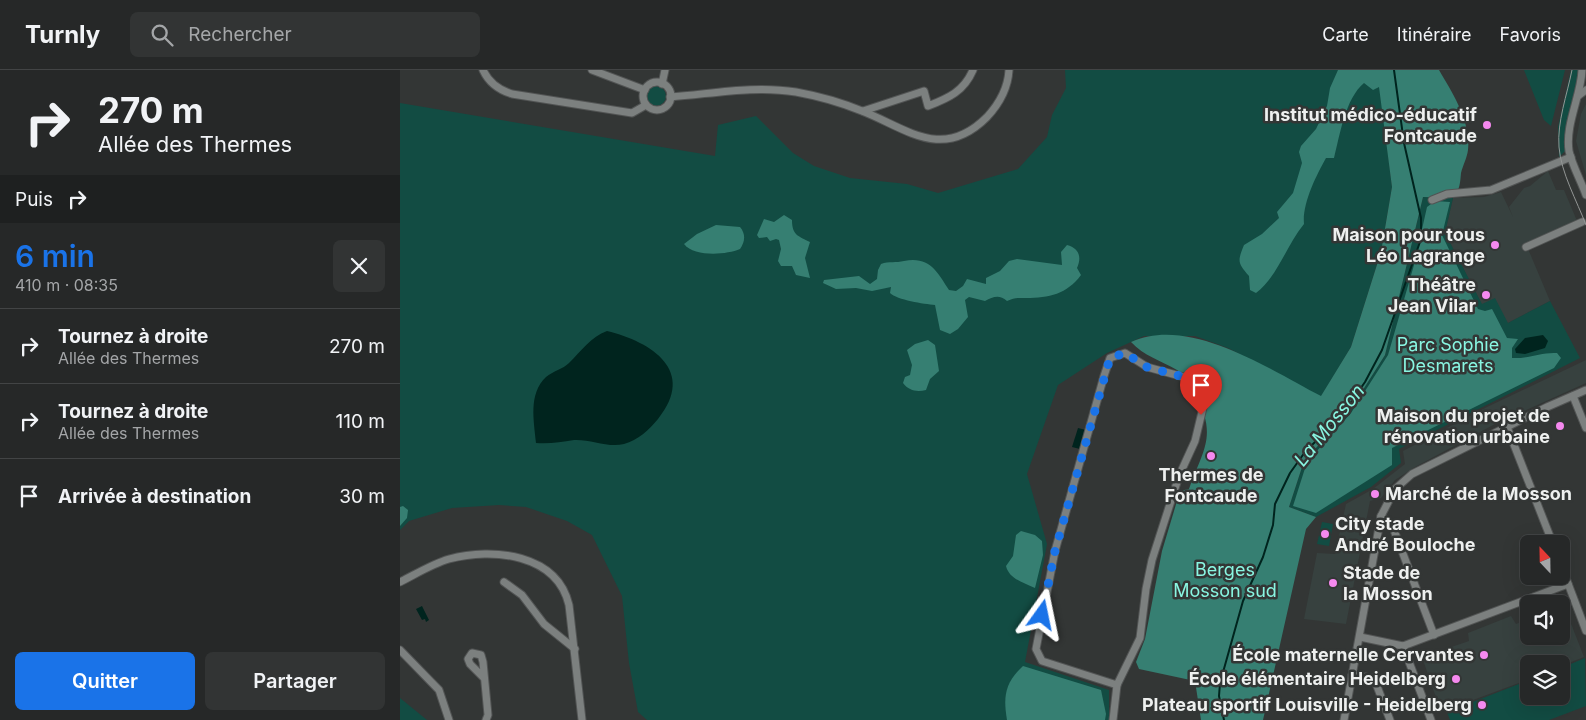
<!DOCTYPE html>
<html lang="fr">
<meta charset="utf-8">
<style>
:root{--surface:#262828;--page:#323434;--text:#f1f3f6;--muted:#a4a6a8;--line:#424445;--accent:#1a73e8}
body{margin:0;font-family:Inter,sans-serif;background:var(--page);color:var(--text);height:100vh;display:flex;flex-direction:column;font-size:19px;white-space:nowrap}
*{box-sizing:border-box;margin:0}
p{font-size:16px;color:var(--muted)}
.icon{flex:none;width:28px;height:28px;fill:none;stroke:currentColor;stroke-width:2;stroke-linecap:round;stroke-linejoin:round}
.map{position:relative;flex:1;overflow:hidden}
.drawer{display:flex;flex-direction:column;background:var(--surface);width:400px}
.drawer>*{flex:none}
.hud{background:#262828;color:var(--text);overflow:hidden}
.needle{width:32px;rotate:338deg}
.buttons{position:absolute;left:1120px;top:465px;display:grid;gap:10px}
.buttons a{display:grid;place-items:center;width:50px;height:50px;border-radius:8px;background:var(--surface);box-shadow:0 5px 20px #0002,0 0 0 1px var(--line);font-size:25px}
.pin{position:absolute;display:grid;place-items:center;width:42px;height:42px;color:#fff;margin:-51px -21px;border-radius:50% 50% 50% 0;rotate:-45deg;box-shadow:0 0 5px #0007}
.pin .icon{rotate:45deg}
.me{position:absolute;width:55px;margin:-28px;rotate:12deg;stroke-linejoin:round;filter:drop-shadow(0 0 4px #0008)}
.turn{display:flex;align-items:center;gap:18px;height:105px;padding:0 15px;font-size:22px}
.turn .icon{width:65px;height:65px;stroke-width:2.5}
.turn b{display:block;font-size:35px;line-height:42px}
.then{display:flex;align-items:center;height:48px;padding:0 15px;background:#0003;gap:10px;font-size:19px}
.round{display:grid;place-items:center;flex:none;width:52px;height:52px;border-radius:8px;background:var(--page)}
.headline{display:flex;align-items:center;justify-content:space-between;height:85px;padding:0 15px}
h1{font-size:30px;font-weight:600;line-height:38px;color:var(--accent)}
.cta{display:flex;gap:10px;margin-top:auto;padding:10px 15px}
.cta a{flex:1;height:58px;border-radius:8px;background:var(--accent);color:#fff;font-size:20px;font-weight:600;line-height:58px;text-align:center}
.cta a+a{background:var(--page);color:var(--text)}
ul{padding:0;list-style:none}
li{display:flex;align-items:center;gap:15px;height:75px;padding:0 15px;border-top:1px solid var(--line)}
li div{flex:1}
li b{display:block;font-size:19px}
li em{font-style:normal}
header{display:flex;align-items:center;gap:30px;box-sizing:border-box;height:70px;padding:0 25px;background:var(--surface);border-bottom:1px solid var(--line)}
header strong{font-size:24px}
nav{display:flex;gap:28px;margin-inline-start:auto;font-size:18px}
.search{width:350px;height:45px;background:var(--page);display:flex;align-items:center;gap:12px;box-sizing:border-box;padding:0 18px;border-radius:8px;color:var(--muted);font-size:19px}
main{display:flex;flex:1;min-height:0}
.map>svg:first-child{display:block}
</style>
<header>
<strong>Turnly</strong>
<div class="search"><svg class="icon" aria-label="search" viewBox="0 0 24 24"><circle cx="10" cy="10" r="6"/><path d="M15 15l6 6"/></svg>Rechercher</div>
<nav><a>Carte</a><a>Itinéraire</a><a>Favoris</a></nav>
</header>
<main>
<section class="drawer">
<div class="hud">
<div class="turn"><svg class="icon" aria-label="right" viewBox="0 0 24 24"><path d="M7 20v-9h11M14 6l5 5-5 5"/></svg><div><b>270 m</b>Allée des Thermes</div></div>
<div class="then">Puis<svg class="icon" aria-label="right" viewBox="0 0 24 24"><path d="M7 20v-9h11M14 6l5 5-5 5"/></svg></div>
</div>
<div class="headline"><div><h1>6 min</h1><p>410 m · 08:35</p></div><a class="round"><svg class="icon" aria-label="close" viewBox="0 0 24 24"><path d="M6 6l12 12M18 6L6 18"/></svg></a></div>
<ul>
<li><svg class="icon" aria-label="right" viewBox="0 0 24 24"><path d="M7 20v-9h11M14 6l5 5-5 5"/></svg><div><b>Tournez à droite</b><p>Allée des Thermes</p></div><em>270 m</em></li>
<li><svg class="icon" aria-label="right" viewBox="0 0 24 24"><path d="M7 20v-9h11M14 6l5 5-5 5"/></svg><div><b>Tournez à droite</b><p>Allée des Thermes</p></div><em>110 m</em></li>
<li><svg class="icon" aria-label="arrive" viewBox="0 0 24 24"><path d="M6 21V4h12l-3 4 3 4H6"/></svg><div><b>Arrivée à destination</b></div><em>30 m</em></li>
</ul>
<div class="cta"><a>Quitter</a><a>Partager</a></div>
</section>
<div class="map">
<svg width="1186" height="650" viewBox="0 0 1186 650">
<rect width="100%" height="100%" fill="#333635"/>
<g fill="#37413f">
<path d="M1186,34V105L1176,71L1181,44Z"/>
<path d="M1148,101L1156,120H1164L1177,151L1126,174L1150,231L1108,253L1082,235L1045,163L1053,128L1084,127L1101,122L1113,147L1109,137L1124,118L1130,116Z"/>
<path d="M1186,290V313L1095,354L1015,397L995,410L981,428L970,431L946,554L904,549L917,483L935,484L946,434L973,419L1005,394L1003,381L1087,337Z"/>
<path d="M1154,529L1163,533L1184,587L1161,596V594H1129V609L1041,642L1022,587L1069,571L1068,563L1111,546L1116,554L1121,552L1123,541L1129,539V566H1161V534H1141Z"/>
</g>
<g fill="#124c43">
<path d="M665,0H971L980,17L992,117L981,182L951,277L921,327L828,278L795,266H744L707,283L658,315L627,404L647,474L625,592L709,620V650H247L238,642L229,593L222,526L192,465L167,451L126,437L99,435L52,438L9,451L0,460V33L315,86L318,55L356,46L393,83L414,96L450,108L507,114L538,123L618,99L647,67L652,45L666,18Z"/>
<path d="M1124,0H1165L1151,56L1144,50Z"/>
<path d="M1171,0H1180L1167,61L1166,80L1159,87L1158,57Z"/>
<circle cx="256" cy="26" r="10"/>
<path d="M1023,127L1053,128L1045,163L1082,234L1095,228L1108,253L1150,231L1180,288L999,379L1001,393L971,417L916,447L889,437L904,391L949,342L985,285Z"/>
<path d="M922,452L933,454L929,476L917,474Z"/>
<path d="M1185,588L1186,636L1149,650H1050L1047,642L1129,610V626H1161V598Z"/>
<path d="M0,628L27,650H0Z"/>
</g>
<g fill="#367f72">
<path d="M938,0H1039C1053,24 1071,51 1068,80C1067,88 1063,95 1061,103C1060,114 1060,119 1053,128L1023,127L985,285L949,342L904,391L889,437L916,447L906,459L863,650H801L795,611L739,599L736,592L745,569L762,481L780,421L789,419C803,379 818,366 795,324C791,315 785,305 777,300C760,290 744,286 731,272C790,245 870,300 921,326L951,277L981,182L992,117L979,17L973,20L964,13C945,29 940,65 934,88H926C916,106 902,134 904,154C886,176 878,206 856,223L850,220L849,206C838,193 837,192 844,175L862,164L879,148L877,142L893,123L902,93L899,82L901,76L916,59L927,36L930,18Z"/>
<path d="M1035,131L1050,132L1042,165L1078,239L1085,241L1092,239L1107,268L1118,269L1112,278V288C1128,289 1141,282 1157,283L1161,288L1154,298L1010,369L992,378V395L916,443L893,436L907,392L951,343L988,285L1014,195L1027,137Z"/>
<path d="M384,145L392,150C392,165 398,166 410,172L405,188L410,208L396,205L392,196H381L378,191L381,179L379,170L376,169L370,171L367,167L359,168L357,165L364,149L374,152Z"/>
<path d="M316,155L340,157C346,164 345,172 340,179C326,185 294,187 284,174L297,164Z"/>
<path d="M667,175C679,178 682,187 677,198L681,205C667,224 649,228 626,228C618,228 615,227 607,231C599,224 593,227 585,231L569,227L565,230L568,247L558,259L550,264L540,260L535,235C524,234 497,230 490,223L491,217L472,221L456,218L436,219L423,213L424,210L459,206L470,214L477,209L478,200L481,194C489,191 496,193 504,191C530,186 537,202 549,220L556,221L563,216L567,209L586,214V208L600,201L609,191L617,189L662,195L661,182Z"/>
<path d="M528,270L535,275L539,301L530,309L526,320C517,322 509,321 503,313L505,307L510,305L512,295L507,280L515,274Z"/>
<path d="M3,436L8,440L7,448L0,456V437Z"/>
<path d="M621,461L635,465L642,471L643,485L635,518C624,513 609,509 606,496L613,486L616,465Z"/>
<path d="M623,596L701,620L706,644L705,650H607C603,626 605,613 623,596Z"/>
</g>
<g fill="#00241e">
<path d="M207,261C252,272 297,301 258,349C249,360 238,370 224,374C208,378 190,369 174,370C161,372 150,374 136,373C134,351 128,324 146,307C153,301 163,299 169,293C181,281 191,267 207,261Z"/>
<path d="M1143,265L1148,271L1145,278L1125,284L1116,283L1115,279L1125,268Z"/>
<path d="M678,358L686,360L680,379L672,377Z"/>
<path d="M22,536L29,550L26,552L25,549L22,550L16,539Z"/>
</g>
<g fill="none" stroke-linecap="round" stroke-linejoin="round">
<path stroke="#00241e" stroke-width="2" d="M824,650L819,626L820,613L843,531L863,487L873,455L875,434L890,403L905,382L942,345L965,312L982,280L1021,169V148L1004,73L994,0"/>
<defs>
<g id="minor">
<path d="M83,0C89,13 99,20 112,24L232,43L246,35"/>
<path d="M192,0L245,20"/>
<path d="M1182,0C1181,26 1165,54 1169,81C1172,95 1181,111 1186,125"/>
<circle cx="257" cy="26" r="14"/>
<path d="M262,14L265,0"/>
<path d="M1178,26L1186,20"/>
<path d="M270,27C312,24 353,15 396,22C418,26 440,32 462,41C506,58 542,92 587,47C599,34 608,18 609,0"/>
<path d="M463,41L524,21L528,36C549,28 564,21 573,0"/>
<path d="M1032,130L1047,124L1091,120L1171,87"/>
<path d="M1126,177L1182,152"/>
<path d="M725,283L747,297L791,309L808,317L795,371L779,406L752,490L746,519L740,568L717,615L642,591L636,579L655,481L704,306L710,288Z"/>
<path d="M1173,326L1186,358"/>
<path d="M1107,357L1153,474"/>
<path d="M981,446L992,455L1034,565"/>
<path d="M1161,495L1186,561"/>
<path d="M0,512C16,504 32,494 49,489C93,477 157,484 169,535L182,650"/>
<path d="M104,512L122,525L144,554L175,579"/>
<path d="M960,567L1003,576L1168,514"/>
<path d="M1003,576L1031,650"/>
<path d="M0,580L39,620L49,650"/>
<path d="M952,605L972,608L975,611L990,650"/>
<path d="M84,608L70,594L68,589L72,583L81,585L83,592L88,645L86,650"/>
<path d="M713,650L717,615"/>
<path d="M944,650L981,446L995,419L1012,404L1147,337L1186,320"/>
</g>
</defs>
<use href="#minor" stroke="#525454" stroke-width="9"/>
<use href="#minor" stroke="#7c807f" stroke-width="7"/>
<path stroke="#939695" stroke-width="1" d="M1172,0C1167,25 1157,52 1159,77C1161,103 1177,131 1186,155"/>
</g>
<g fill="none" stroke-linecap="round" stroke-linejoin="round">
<path stroke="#1a73e8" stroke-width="9" stroke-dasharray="0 16.2" d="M642,545L655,481L710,288L725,283L747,297L791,309L808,317L801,345"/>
</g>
<g fill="#f589ef" stroke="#333635" stroke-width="2">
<circle cx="1087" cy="55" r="5"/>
<circle cx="1095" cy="175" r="5"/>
<circle cx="1086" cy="225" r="5"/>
<circle cx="1160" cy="356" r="5"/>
<circle cx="811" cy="386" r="5"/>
<circle cx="975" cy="424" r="5"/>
<circle cx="925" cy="464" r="5"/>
<circle cx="933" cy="513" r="5"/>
<circle cx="1084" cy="585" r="5"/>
<circle cx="1056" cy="609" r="5"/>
<circle cx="1082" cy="635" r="5"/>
</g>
<g text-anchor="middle" stroke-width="5" stroke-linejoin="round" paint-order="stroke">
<g font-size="18" font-weight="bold" fill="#eef0ef" stroke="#333635" text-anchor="end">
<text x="1077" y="51">Institut médico-éducatif<tspan x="1077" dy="21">Fontcaude</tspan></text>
<text x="1085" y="171">Maison pour tous<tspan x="1085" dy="21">Léo Lagrange</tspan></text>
<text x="1076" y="221">Théâtre<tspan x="1076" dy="21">Jean Vilar</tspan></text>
<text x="1150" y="352">Maison du projet de<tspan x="1150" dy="21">rénovation urbaine</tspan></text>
<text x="811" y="411" text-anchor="middle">Thermes de<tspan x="811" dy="21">Fontcaude</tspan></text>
<text x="985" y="430" text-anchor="start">Marché de la Mosson</text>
<text x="935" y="460" text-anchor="start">City stade<tspan x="935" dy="21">André Bouloche</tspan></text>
<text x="943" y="509" text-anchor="start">Stade de<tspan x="943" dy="21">la Mosson</tspan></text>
<text x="1074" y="591">École maternelle Cervantes</text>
<text x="1046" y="615">École élémentaire Heidelberg</text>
<text x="1072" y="641">Plateau sportif Louisville - Heidelberg</text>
</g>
<g font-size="18" fill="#89f6e2" stroke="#333635">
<text x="1048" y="281">Parc Sophie<tspan x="1048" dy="21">Desmarets</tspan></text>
<text x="825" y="506">Berges<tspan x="825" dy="21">Mosson sud</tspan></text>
</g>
<g font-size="19" font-style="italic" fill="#89f6e2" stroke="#333635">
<text transform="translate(929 355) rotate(-51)" y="7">La Mosson</text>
</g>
</g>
</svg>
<div class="buttons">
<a><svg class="needle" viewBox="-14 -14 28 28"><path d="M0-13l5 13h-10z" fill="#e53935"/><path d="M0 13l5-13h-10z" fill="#a4a6a8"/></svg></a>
<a><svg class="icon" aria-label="sound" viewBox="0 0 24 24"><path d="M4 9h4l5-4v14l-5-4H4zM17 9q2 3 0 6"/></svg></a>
<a><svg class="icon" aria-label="layers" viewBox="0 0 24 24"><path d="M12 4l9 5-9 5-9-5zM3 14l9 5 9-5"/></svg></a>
</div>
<div class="pin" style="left:801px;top:345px;background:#d93025"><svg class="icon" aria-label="arrive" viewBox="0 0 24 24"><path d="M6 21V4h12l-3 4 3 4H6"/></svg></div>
<svg class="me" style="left:642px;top:545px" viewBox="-20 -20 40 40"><path d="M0-17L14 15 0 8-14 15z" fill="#1a73e8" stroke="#fff" stroke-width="4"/></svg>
</div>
</main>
